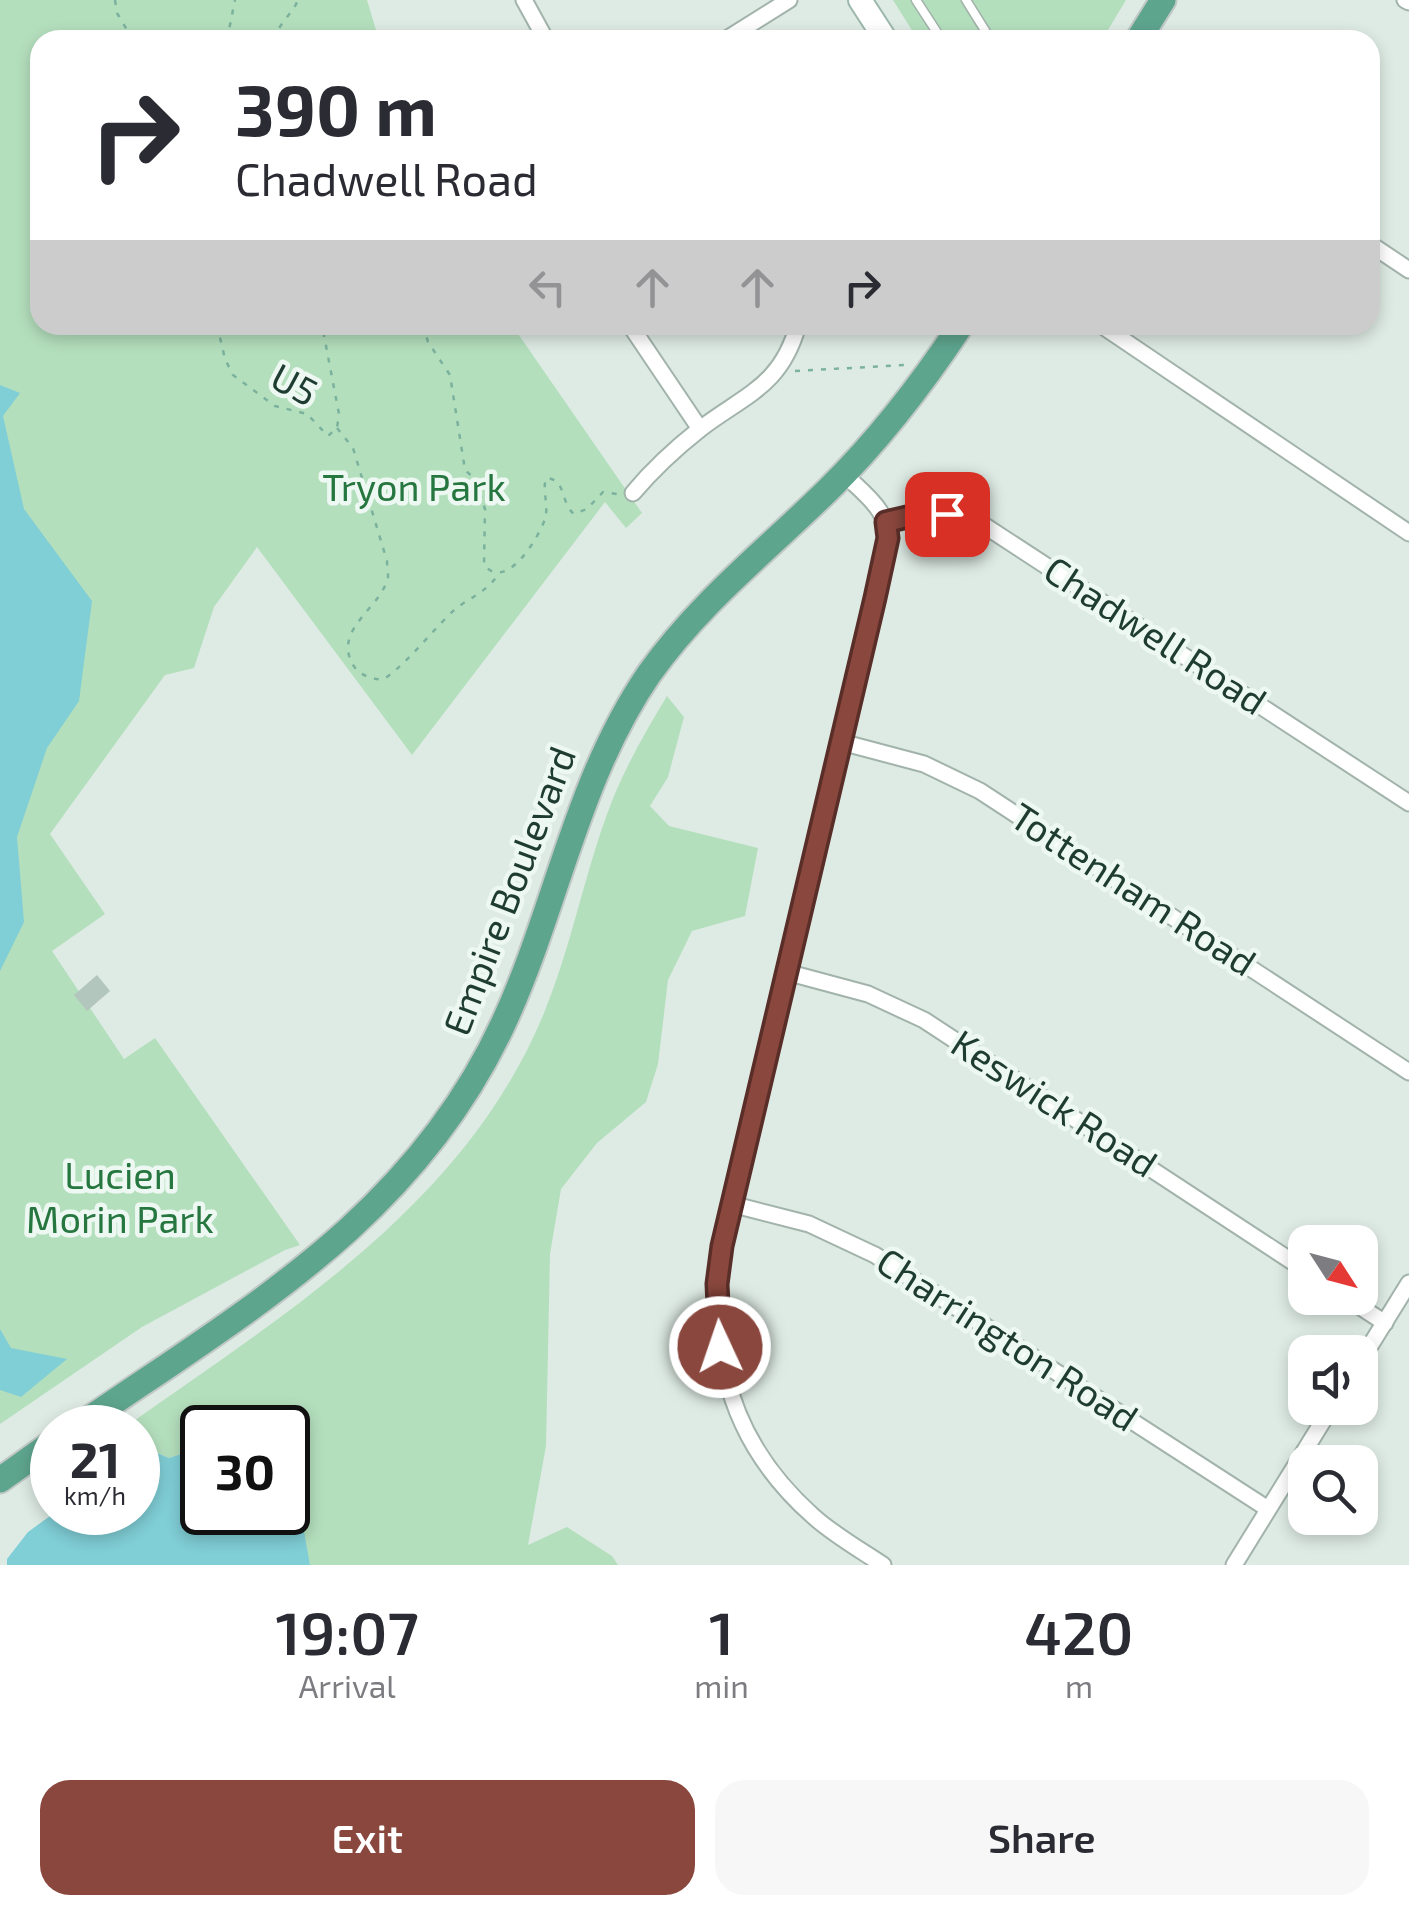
<!DOCTYPE html>
<style>
:root{--surface:#fff;--page:#f7f7f7;--text:#2b2b33;--muted:#7c7c81;--accent:#8a473d}
body{margin:0;font-family:"Exo 2",sans-serif;background:var(--page);color:var(--text);height:100vh;display:flex;flex-direction:column;font-size:38px;white-space:nowrap}
*{box-sizing:border-box;margin:0}
p{font-size:32px;color:var(--muted)}
.icon{flex:none;width:55px;height:55px;fill:none;stroke:currentColor;stroke-width:2;stroke-linecap:round;stroke-linejoin:round}
.map{position:relative;height:1565px;overflow:hidden}
.sheet{display:flex;flex-direction:column;background:var(--surface);flex:1}
.sheet>*{flex:none}
.hud{position:absolute;left:30px;top:30px;width:1350px;height:305px;border-radius:30px;box-shadow:0 5px 15px #0003;background:#fff;color:var(--text);overflow:hidden}
.needle{width:65px;rotate:126deg}
.controls{position:absolute;left:1288px;top:1225px;display:grid;gap:20px}
.controls a{display:grid;place-items:center;width:90px;height:90px;border-radius:20px;background:var(--surface);box-shadow:0 5px 15px #0003;font-size:50px}
.speed{position:absolute;left:30px;top:1405px;display:flex;gap:20px;font-size:50px;font-weight:700;text-align:center}
.speed>*{display:grid;place-content:center;width:130px;height:130px;border-radius:50%;background:var(--surface);box-shadow:0 5px 15px #0003;line-height:1}
.speed small{font-size:25px;font-weight:400}
.speed .limit{border:5px solid #111;border-radius:15px;background:#fff;color:#111}
.pin{position:absolute;display:grid;place-items:center;width:85px;height:85px;color:#fff;margin:-42px;border-radius:20px;box-shadow:0 5px 15px #0006}
.me{position:absolute;width:110px;margin:-55px;rotate:357deg;stroke-linejoin:round;filter:drop-shadow(0 0 8px #0008)}
.turn{display:flex;align-items:center;gap:35px;height:210px;padding:0 40px;font-size:45px}
.turn .icon{width:130px;height:130px;stroke-width:2.5}
.turn b{display:block;font-size:70px;line-height:85px}
.lanes{display:flex;align-items:center;height:95px;padding:0 40px;background:#0003;justify-content:center;gap:50px;direction:ltr}
.lanes .off{opacity:.35}
.eta{display:flex;justify-content:space-evenly;align-items:center;height:170px;text-align:center}
.eta b{font-size:60px;font-weight:600;line-height:70px}
.cta{display:flex;gap:20px;margin-top:auto;padding:20px 40px}
.cta a{flex:1;height:115px;border-radius:30px;background:var(--accent);color:#fff;font-size:40px;font-weight:600;line-height:115px;text-align:center}
.cta a+a{background:var(--page);color:var(--text)}
.map>svg:first-child{display:block}
</style>
<div class="map">
<svg width="1409" height="1565" viewBox="0 0 1409 1565">
<rect width="100%" height="100%" fill="#deebe4"/>
<g fill="#b4dfbd">
<path d="M0,0H367L379,40H40V325H512L642,513L626,528L605,502L412,755L257,547L214,607L194,668L165,675L50,834L105,914L52,951L124,1059L155,1038L300,1245L285,1250L142,1327L0,1424Z"/>
<path d="M893,0H1126L1102,40H918Z"/>
<path d="M667,696L684,717L668,777L650,806L669,826L758,848L745,916L692,931L668,980L658,1064L646,1102L597,1143L561,1189L550,1254L546,1446L528,1545L567,1527L612,1556L618,1565H310L301,1531L288,1428L273,1427L250,1408L229,1427L202,1428V1447L169,1458L146,1448L138,1450V1428H124C286,1313 465,1205 544,1013C570,950 583,881 606,817C621,774 644,734 667,696Z"/>
</g>
<g fill="#80ced6">
<path d="M0,385L20,393L3,416L24,509L92,601L79,701L47,748L17,837L24,922L0,971Z"/>
<path d="M0,1329L11,1348L67,1359L21,1397L0,1390Z"/>
<path d="M288,1442L310,1565H7V1559L28,1532L50,1516L52,1510L138,1512V1450L145,1448L169,1458L202,1447V1512H288Z"/>
</g>
<path fill="#b3c6bd" d="M97,975L110,991L87,1011L74,995Z"/>
<g fill="none" stroke-linecap="round" stroke-linejoin="round">
<defs>
<g id="lane">
<path d="M916,0L942,40"/>
<path d="M966,0L991,40"/>
</g>
<g id="street">
<path d="M524,0L546,40"/>
<path d="M1405,0L1409,2"/>
<path d="M725,40L789,0"/>
<path d="M1370,244L1409,270"/>
<path d="M630,325L700,429"/>
<path d="M1101,325L1409,533"/>
<path d="M844,474C865,495 891,511 887,544L731,1204C705,1325 715,1429 813,1516C834,1535 859,1549 883,1565"/>
<path d="M633,493C653,469 676,448 700,429C746,394 781,386 798,325"/>
<path d="M886,522C921,512 948,510 982,524L1409,803"/>
<path d="M841,742L924,764L980,791L1409,1072"/>
<path d="M786,972L868,994L924,1020L1305,1270"/>
<path d="M731,1204L809,1224L875,1255L1268,1509"/>
<path d="M1347,1298L1385,1323"/>
<path d="M1360,1362L1409,1283"/>
<path d="M1234,1565L1331,1408"/>
</g>
<path id="secondary" d="M860,0L886,40"/>
<g id="primary">
<path d="M1138,40L1163,0"/>
<path d="M76,1428C245,1311 414,1218 504,1022C557,907 576,781 649,674C699,603 767,550 828,490C879,440 922,384 961,325"/>
<path d="M0,1480L52,1443"/>
</g>
</defs>
<use href="#lane" stroke="#a1b3ab" stroke-width="11"/>
<use href="#street" stroke="#a1b3ab" stroke-width="19"/>
<use href="#secondary" stroke="#9cb8ac" stroke-width="26"/>
<use href="#primary" stroke="#c0c8c6" stroke-width="29"/>
<g stroke="#7bb29d" stroke-width="2.5" stroke-dasharray="5 8" stroke-linecap="butt">
<path d="M115,0L117,13L133,40"/>
<path d="M227,40L235,0"/>
<path d="M275,40C277,24 292,15 298,0"/>
<path d="M217,325L225,359L233,375L275,406L307,414L328,436L337,428L339,414L322,325"/>
<path d="M423,325L428,342L450,375L465,470L475,479L485,509L484,565C506,592 538,539 545,519C549,505 542,491 546,478C567,479 560,503 574,514L587,509L603,492L617,494"/>
<path d="M795,371L905,365"/>
<path d="M337,428L353,448L387,561C387,567 388,572 388,577C382,607 336,627 351,661C357,675 369,678 383,680C409,661 426,638 448,616C466,597 481,598 498,575"/>
</g>
<use href="#lane" stroke="#fff" stroke-width="8"/>
<use href="#street" stroke="#fff" stroke-width="15"/>
<use href="#secondary" stroke="#fff" stroke-width="22"/>
<use href="#primary" stroke="#5ea58e" stroke-width="25"/>
</g>
<g fill="none" stroke-linecap="round" stroke-linejoin="round">
<defs>
<path id="route" d="M720,1347L717,1284L722,1246L875,598L888,538L886,522L920,514H947"/>
</defs>
<use href="#route" stroke="#5a2e28" stroke-width="25"/>
<use href="#route" stroke="#8a473d" stroke-width="18"/>
</g>
<g text-anchor="middle" stroke-width="9" stroke-linejoin="round" paint-order="stroke">
<g font-size="38" fill="#1e3c32" stroke="#eef8f2">
<text transform="translate(294 385) rotate(28)" y="13">U5</text>
<text transform="translate(1155 636) rotate(33)" y="13">Chadwell Road</text>
<text transform="translate(1133 890) rotate(33)" y="13">Tottenham Road</text>
<text transform="translate(510 891) rotate(-69)" y="13">Empire Boulevard</text>
<text transform="translate(1054 1104) rotate(33)" y="13">Keswick Road</text>
<text transform="translate(1007 1340) rotate(33)" y="13">Charrington Road</text>
</g>
<g font-size="38" fill="#25763f" stroke="#eef8f2">
<text x="414" y="501">Tryon Park</text>
<text x="120" y="1189">Lucien<tspan x="120" dy="44">Morin Park</tspan></text>
</g>
</g>
</svg>
<div class="controls">
<a><svg class="needle" viewBox="-14 -14 28 28"><path d="M0-13l5 13h-10z" fill="#e53935"/><path d="M0 13l5-13h-10z" fill="#7c7c81"/></svg></a>
<a><svg class="icon" aria-label="sound" viewBox="0 0 24 24"><path d="M4 9h4l5-4v14l-5-4H4zM17 9q2 3 0 6"/></svg></a>
<a><svg class="icon" aria-label="search" viewBox="0 0 24 24"><circle cx="10" cy="10" r="6"/><path d="M15 15l6 6"/></svg></a>
</div>
<div class="speed"><div>21<small>km/h</small></div><div class="limit">30</div></div>
<div class="pin" style="left:947px;top:514px;background:#d93025"><svg class="icon" aria-label="arrive" viewBox="0 0 24 24"><path d="M6 21V4h12l-3 4 3 4H6"/></svg></div>
<svg class="me" style="left:720px;top:1347px" viewBox="-20 -20 40 40"><circle r="17" fill="#8a473d" stroke="#fff" stroke-width="3"/><path d="M0-11L8 9 0 5-8 9z" fill="#fff"/></svg>
<div class="hud">
<div class="turn"><svg class="icon" aria-label="right" viewBox="0 0 24 24"><path d="M7 20v-9h11M14 6l5 5-5 5"/></svg><div><b>390 m</b>Chadwell Road</div></div>
<div class="lanes"><svg class="icon off" aria-label="left" viewBox="0 0 24 24"><path d="M17 20v-9H6M10 6l-5 5 5 5"/></svg><svg class="icon off" aria-label="ahead" viewBox="0 0 24 24"><path d="M12 20V5M6 11l6-6 6 6"/></svg><svg class="icon off" aria-label="ahead" viewBox="0 0 24 24"><path d="M12 20V5M6 11l6-6 6 6"/></svg><svg class="icon" aria-label="right" viewBox="0 0 24 24"><path d="M7 20v-9h11M14 6l5 5-5 5"/></svg></div>
</div>
</div>
<section class="sheet">
<div class="eta">
<div><b>19:07</b><p>Arrival</p></div>
<div><b>1</b><p>min</p></div>
<div><b>420</b><p>m</p></div>
</div>
<div class="cta"><a>Exit</a><a>Share</a></div>
</section>
